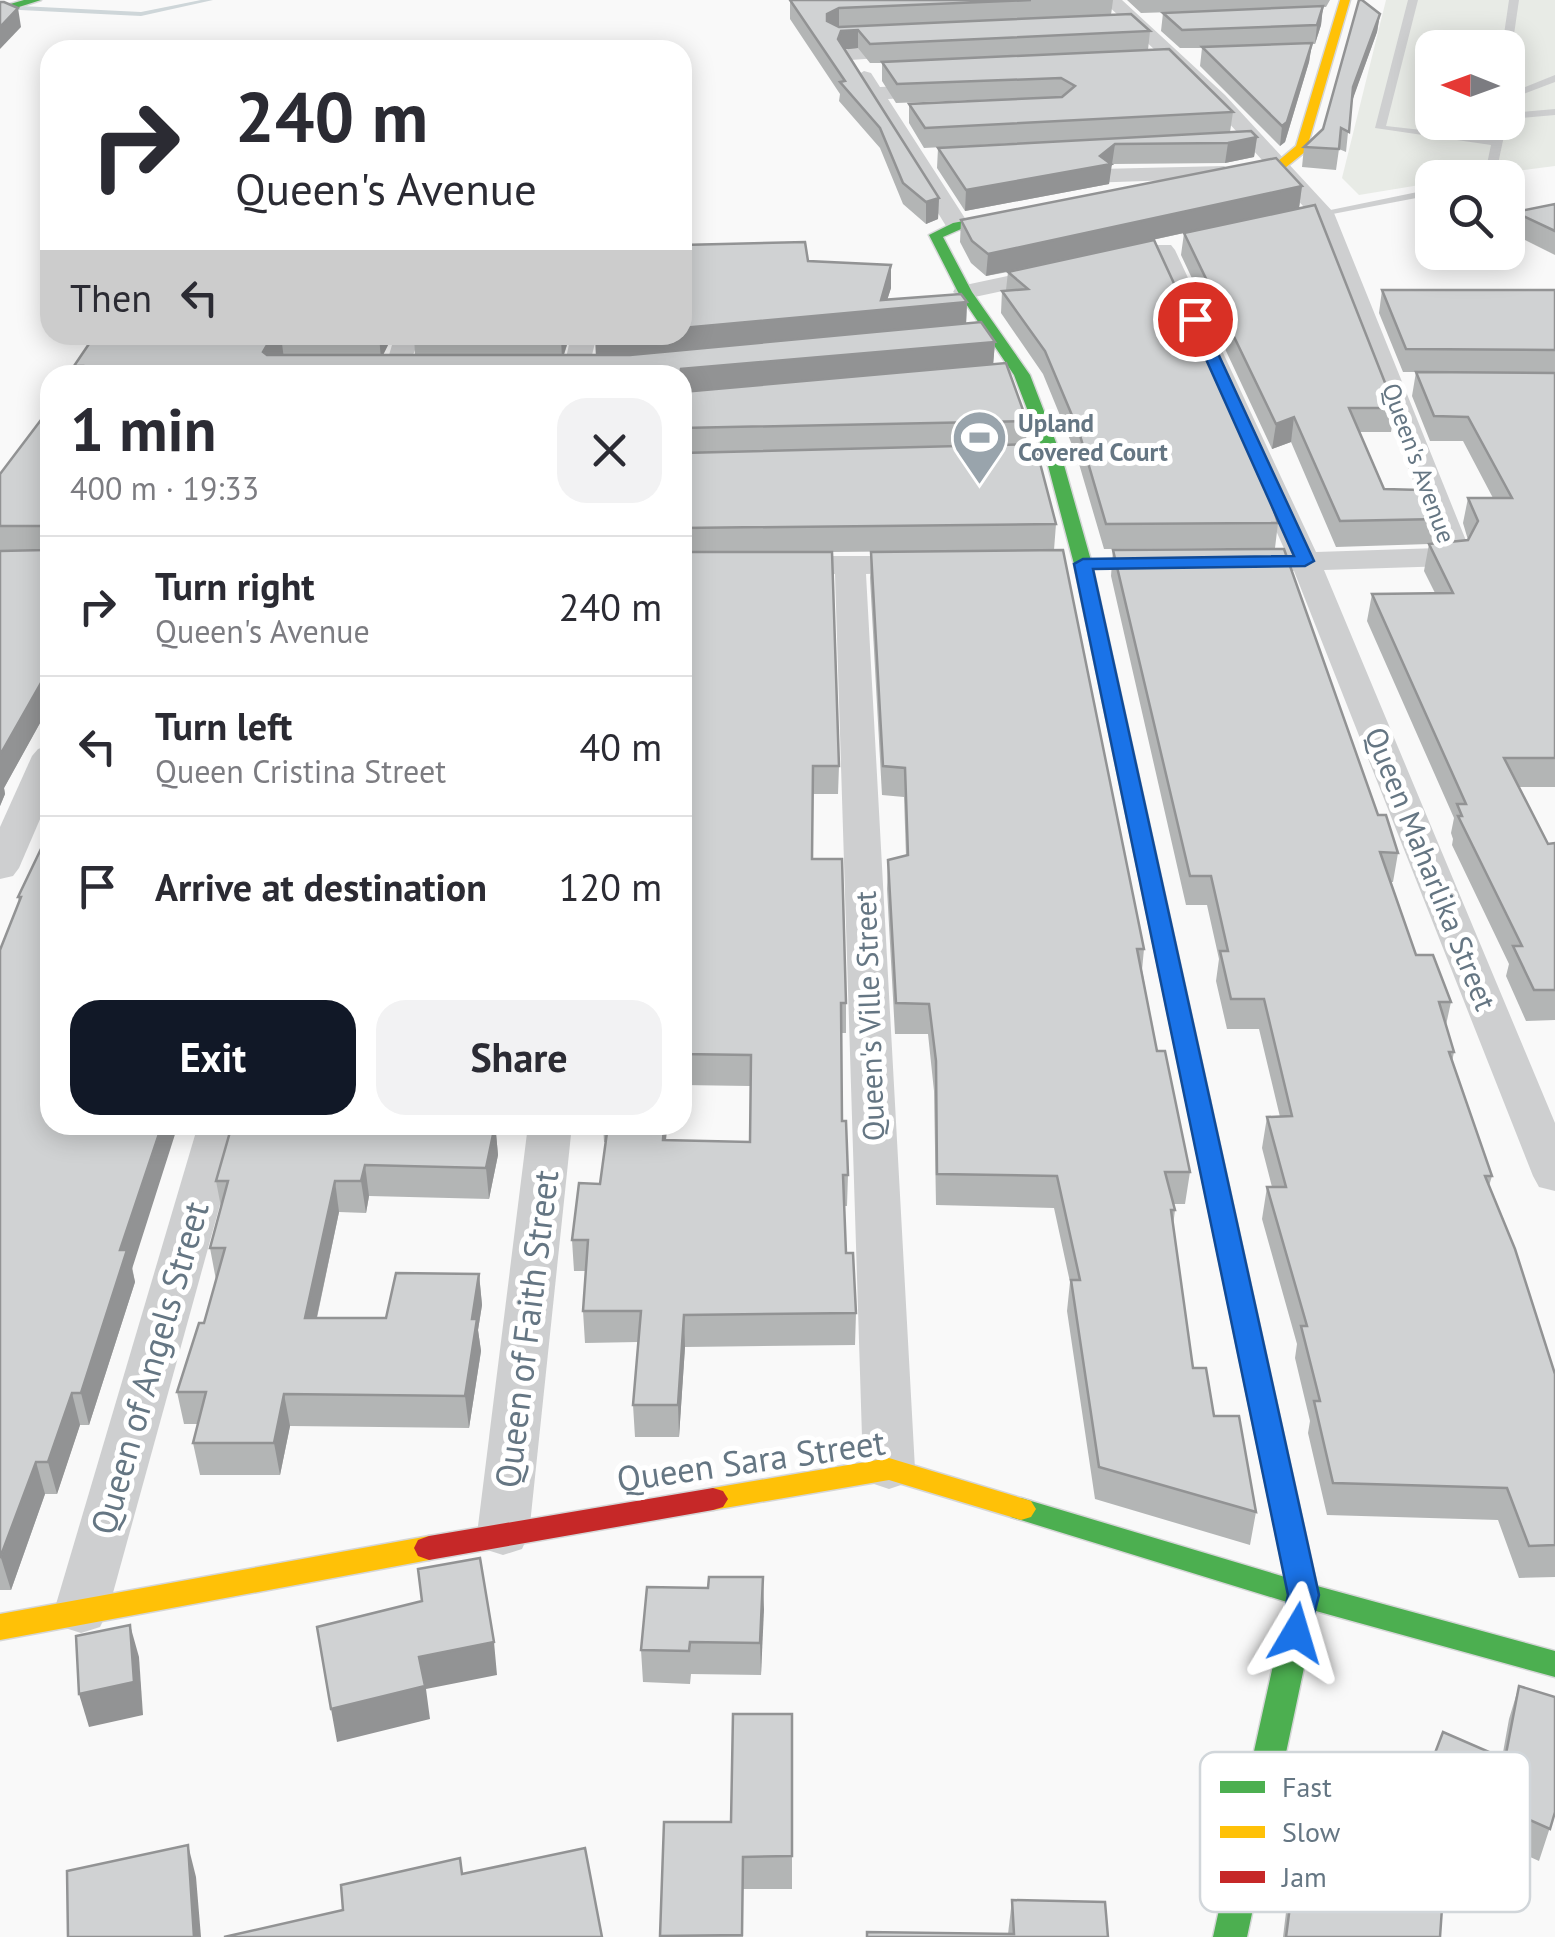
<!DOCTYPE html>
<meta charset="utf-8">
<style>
:root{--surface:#fff;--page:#f2f2f3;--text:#2b2b33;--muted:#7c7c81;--line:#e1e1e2;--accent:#111827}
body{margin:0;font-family:"PT Sans",sans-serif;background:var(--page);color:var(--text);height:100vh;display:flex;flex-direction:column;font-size:38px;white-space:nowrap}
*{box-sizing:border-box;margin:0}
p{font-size:32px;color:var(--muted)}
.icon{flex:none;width:55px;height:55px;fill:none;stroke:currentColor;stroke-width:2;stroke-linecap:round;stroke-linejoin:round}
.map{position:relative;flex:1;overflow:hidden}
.side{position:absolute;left:40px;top:365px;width:652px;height:770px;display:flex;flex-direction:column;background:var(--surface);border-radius:30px;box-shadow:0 5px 25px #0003}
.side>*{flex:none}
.top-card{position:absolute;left:40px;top:40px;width:652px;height:305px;border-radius:30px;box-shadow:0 5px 25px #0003;background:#fff;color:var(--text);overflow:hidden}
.needle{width:65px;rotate:271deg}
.fabs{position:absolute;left:1415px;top:30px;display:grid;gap:20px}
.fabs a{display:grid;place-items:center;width:110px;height:110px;border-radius:20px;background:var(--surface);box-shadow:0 5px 25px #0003;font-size:50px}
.pin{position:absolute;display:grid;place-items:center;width:85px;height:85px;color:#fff;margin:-42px;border:5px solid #fff;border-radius:50%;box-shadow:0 2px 10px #0007}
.me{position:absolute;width:110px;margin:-55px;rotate:7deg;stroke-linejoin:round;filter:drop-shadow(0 0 8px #0008)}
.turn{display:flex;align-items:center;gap:35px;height:210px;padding:0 30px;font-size:45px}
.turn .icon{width:130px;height:130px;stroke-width:2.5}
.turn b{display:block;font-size:70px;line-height:85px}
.then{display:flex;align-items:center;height:95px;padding:0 30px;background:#0003;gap:20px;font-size:38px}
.round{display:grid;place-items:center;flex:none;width:105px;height:105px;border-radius:30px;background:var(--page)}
.head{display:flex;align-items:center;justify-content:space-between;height:170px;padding:0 30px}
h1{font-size:60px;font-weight:700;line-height:75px}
.action{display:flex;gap:20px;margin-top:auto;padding:20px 30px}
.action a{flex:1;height:115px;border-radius:30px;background:var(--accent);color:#fff;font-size:40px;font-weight:700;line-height:115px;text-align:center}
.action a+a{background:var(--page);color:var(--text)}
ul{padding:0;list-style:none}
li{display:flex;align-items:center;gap:30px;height:140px;padding:0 30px;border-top:2px solid var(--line)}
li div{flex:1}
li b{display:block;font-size:38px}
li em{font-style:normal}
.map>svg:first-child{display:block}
</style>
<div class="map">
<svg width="1555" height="1937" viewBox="0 0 1555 1937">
<rect width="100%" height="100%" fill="#f9f9f9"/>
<path fill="#e8ebe6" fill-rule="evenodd" d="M1386,0H1555V166L1471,177L1432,178V183L1359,195L1342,178ZM1432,48H1508V122H1432Z"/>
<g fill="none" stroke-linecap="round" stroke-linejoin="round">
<path fill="#ced6d9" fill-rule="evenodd" d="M201,0H213L141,16L0,9V5L141,12Z"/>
<defs>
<g id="fast">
<path d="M24,0H41L0,13V7Z"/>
<path d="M1032,208L1038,212L1037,215L961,229L943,237L972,292L1030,375L1062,458L1092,564L1210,1100L1198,1108L1186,1100L1074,564L1046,458L1014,375L958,292L929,235L953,223Z"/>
<path d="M1262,1390L1272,1393L1276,1400L1317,1586L1555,1651V1677L1316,1611L1247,1937H1213L1287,1602L1011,1517L1006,1509L1011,1501L1021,1498L1285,1577L1248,1400L1252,1393Z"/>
</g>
<g id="slow">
<path d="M1340,0H1350L1306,151L1285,168L1206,179V173L1210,172L1277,162L1296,146Z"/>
<path d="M889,1458L1031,1501L1036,1509L1031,1517L1021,1520L889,1480L713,1510L703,1507L698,1499L703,1491L713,1488Z"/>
<path d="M429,1536L440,1540L444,1548L440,1556L429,1560L0,1640V1614Z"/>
</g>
<g id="jam">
<path d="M1198,1092L1210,1100L1276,1400L1272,1407L1262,1410L1252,1407L1248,1400L1186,1100Z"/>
<path d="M713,1488L723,1491L728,1499L723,1507L713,1510L429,1560L418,1556L414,1548L418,1540L429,1536Z"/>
</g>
</defs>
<use href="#fast" stroke="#d5d6d7" stroke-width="3"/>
<use href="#slow" stroke="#d5d6d7" stroke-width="3"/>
<use href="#jam" stroke="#d5d6d7" stroke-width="3"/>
<g fill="#cecfd0" fill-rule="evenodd">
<path d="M1408,0H1418L1386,126L1493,138L1497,122H1507L1495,178H1484L1491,145L1375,128Z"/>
<path d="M1509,0H1519L1512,48L1508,51V48H1502Z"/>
<path d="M1555,75V82L1508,100V94Z"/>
<path d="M1555,109V115L1508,119V113Z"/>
<path d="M1432,189V195L1322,216L1316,213Z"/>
</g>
<g fill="#cecfd0" fill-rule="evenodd">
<path d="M1102,0H1122L1225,95L1334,213L1469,548L1460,564L1449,566L1324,570L1555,1123V1191L1539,1187L1533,1176L1294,571L1225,570L1221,563L1225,556L1286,553L1151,250L1155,245H1171L1175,250L1316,552L1439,548L1311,215L1211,103Z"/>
<path d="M916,45L923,47V55L850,60L840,54L850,48Z"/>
<path d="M864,71L871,73L880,87L945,84L955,90L945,96L888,99L970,226L966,231H950L946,226L854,77Z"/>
<path d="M1224,166L1235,173L1232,178L1058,184L1047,177L1058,170Z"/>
<path d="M1059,265L1068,267L1071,272L1068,277L965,299L953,292L956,287Z"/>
<path d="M395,335H421L405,375H383Z"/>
<path d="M571,335H597L587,375L563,372Z"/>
<path d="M682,556H923L934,558L938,565L934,572L866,574L915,1469L907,1483L889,1489L871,1483L863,1469L835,574H682Z"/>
<path d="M50,745V796L19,868L13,876L0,879V827L32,756L38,749Z"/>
<path d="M198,1125H242L108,1611L100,1627L81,1633L62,1627L54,1611Z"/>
<path d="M528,1125H572L529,1534L522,1549L503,1555L484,1549L477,1534Z"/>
</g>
<use href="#fast" fill="#4caf50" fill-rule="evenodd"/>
<use href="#slow" fill="#ffc107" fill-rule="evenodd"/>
<use href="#jam" fill="#c62828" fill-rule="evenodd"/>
</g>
<g fill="#b3b5b5">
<path d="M790,0H1113L1111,15L1150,31L1148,50L1233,112L1230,132L924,148L909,123V104L1035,98L896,103L882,81V63H870L858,48L845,49L939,198L938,219L926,224L903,204L880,148L839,101L840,94L790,19Z"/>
<path d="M1127,0H1330L1326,7H1323L1321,25L1315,44H1312L1309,62L1285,142L1280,146L1200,66L1202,48H1180L1161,31L1163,13L1235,10L1141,13Z"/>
<path d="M1380,14L1377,32L1351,103L1346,152L1339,149L1336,170L1302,167L1304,147L1323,129Z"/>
<path d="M1257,137L1254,157L1225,163L1113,164L1111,166L1109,184L965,211L937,168L938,148Z"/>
<path d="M1302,186L1299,208L1395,408L1391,432H1360L1384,489L1425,497L1438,519L1434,544L1468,540L1463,523L1468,498H1493L1463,441H1430L1412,396L1416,372H1403L1379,313L1382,290H1555V787H1518L1548,844L1555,843V1020L1526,1021L1506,976L1509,964L1452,845L1453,839L1451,833L1454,818L1367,621L1372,594L1435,593L1424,571L1429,544L1336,547L1291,442L1272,449L1181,255L1184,233L1026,268L1278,523L1275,548L1104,549L1077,457L1043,374L1001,313L1002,291L1006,290L1008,272L986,276L971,263L960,242L961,220Z"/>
<path d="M1555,204V255L1511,233L1515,212Z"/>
<path d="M808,261L891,288L887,300L967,302L966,324L995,342L993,365L1027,421L1026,444L1056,524L1054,550L832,552L839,766L838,794H813L812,859L846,1003V1033H842V1121L848,1175L847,1206H844L846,1253L856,1313L855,1345L685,1347L679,1437H635L633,1405L638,1342L585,1343L583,1311L586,1271H574L572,1240L600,1184L606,1142H604L603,1125H667L666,1140L750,1142V1086L682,1085V375H75L74,366L95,335H393L383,355H415L414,335H570L564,355H596Z"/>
<path d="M50,408V705L4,788L5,794L0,806V474Z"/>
<path d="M1113,550L1378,815L1398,853L1393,882H1391L1416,955L1451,1002L1446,1025L1454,1052L1452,1062L1492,1176L1489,1186L1555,1374V1577L1519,1578L1498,1520L1327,1515L1308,1433L1310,1421L1295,1358L1297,1344L1262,1219L1267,1187H1272L1262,1148L1267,1117H1280L1259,1029H1227L1216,981L1219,959L1207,905H1186L1111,576Z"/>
<path d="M871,552L1144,949L1142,970L1157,1051L1190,1172L1185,1204H1173L1175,1210L1173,1226L1193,1368L1256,1512L1250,1545L1095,1499L1067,1311L1070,1282L1054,1208L936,1205L934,1091L928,1034H895L887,889L888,860L906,856L904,797L882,795L870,578Z"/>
<path d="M50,830L135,1282L89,1425H80L57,1494H45L11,1590H0V950L19,902L18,897Z"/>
<path d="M232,1125H498L496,1133L498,1155L489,1199L369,1196L366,1213L339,1212L317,1318H386L479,1274L482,1305L478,1330L481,1351L469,1428L290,1426L280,1475H200L193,1443L198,1424H184L177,1392L204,1323L216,1280L210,1248L221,1207L216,1181Z"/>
<path d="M763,1577L761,1675L691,1674L690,1684L643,1682L641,1650L708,1588Z"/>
<path d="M1519,1686L1555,1812L1539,1861L1418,1807L1427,1774L1502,1758L1509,1719Z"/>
<path d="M792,1714V1889H743V1937H660L664,1822H731Z"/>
<path d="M1302,1814L1440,1937H1283L1294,1846Z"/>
<path d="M1012,1900L1108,1937L1008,1934Z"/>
</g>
<g fill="#929394">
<path d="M1323,6L1321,25L1315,44L1317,25Z"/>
<path d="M18,8L21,27L0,49V27Z"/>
<path d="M839,8V26L827,33V14Z"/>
<path d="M1380,14L1377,32L1350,107L1353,87Z"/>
<path d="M858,30V48L841,50L838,39L841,31Z"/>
<path d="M1312,43L1309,62L1285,142L1280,146L1282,126Z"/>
<path d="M1257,137L1254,157L1225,163L1228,143Z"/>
<path d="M1115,144L1109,184L965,211L966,190L1100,156Z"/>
<path d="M1302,186L1299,208L986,276L988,254Z"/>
<path d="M939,198L938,219L926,224V202Z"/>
<path d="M891,265V288L884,310L967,302L966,325L596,359L595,336L682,335V328L881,300Z"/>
<path d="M379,335H393L381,359L379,336Z"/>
<path d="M561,335H570L562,360L561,337Z"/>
<path d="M281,336L284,359L266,375L263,352L270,340Z"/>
<path d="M995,342L993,366L682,392V375H680L681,369Z"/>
<path d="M1294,417L1291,442L1272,449L1276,424Z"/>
<path d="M50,667V705L4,788L5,794L0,806V755Z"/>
<path d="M162,1125H178L132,1269L135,1282L89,1425L81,1393L120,1250Z"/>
<path d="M490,1125H498L496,1133L498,1155L489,1199L486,1168Z"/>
<path d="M664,1125H667L664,1171L663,1140Z"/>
<path d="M365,1165L369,1196L366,1213L361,1181Z"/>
<path d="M335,1181L339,1212L310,1349L305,1318Z"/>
<path d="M479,1274L482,1305L478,1330L481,1351L469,1428L465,1396L472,1319Z"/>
<path d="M684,1315L685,1347L679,1437L678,1405Z"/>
<path d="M72,1393L80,1425L57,1494L48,1462Z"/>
<path d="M284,1394L290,1426L280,1475L274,1443Z"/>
<path d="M36,1462L45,1494L11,1590L1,1558Z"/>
<path d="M763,1577L764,1610L761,1675L760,1643Z"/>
<path d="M130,1625L139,1657L143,1715L89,1727L79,1694Z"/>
<path d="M494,1642L497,1675L426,1689L430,1719L337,1742L331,1709L419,1657Z"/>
<path d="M188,1845L196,1877L201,1937H194Z"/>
</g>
<g fill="#d0d2d3" stroke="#929394" stroke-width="2.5">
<path d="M790,0H1031L839,8L827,14V21L839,27L1131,14L1150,31L870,44L858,30L841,31L838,39L939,198L926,202L903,183L880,128L840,82L845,81Z"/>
<path d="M1359,0H1362L1380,14L1353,87L1349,132L1341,128L1339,149L1304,147L1323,129Z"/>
<path d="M0,2H4L18,8L0,27Z"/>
<path d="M1323,6L1317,25L1182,30L1163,13Z"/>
<path d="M1312,43L1287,122L1282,126L1202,47Z"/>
<path d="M1169,49L1233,112L925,128L909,104L1062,97L1075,86L1061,78L897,84L882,62Z"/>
<path d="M1251,131L1257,137L1228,143L1115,144L1100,156L1111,164L966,190L938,148Z"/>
<path d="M1276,158L1302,186L988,254L972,241L961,220Z"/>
<path d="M1555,204V231L1515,212Z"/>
<path d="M1315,205L1395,408H1349L1384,489L1421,490L1425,497H1430L1438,519L1340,521L1294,417L1276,424L1184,233Z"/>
<path d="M1154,240L1264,479L1278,523L1106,524L1079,432L1045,351L1002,291L1028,289L1008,272Z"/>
<path d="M805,242L808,261L891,265L881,300L961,294L967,302L682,328V245Z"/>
<path d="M1382,290H1555V350L1406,349Z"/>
<path d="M981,322L995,342L681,369L680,375H75L82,366H74L95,335H379L281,336L270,340L263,352L267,355H630Z"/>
<path d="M414,335H561V337Z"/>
<path d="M1006,363L1027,421L682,428V392Z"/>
<path d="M1416,372L1555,373V758H1504L1548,844L1555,843V990H1534L1513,946H1522L1458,816H1462L1457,804H1466L1372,594L1453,593L1429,544L1468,540L1478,521L1468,498H1512L1468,417L1434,416Z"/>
<path d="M50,408V667L0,755V551L45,550L48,546L47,526H0V474Z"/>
<path d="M1035,444L1056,524L682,528V453Z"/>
<path d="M1284,549L1378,815H1386L1398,853L1380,852L1416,955H1433L1451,1002H1439L1454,1052H1449L1492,1176H1485L1515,1249L1555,1374V1545L1529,1546L1507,1488L1333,1483L1314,1401H1320L1301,1326H1307L1267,1187H1286L1267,1117L1292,1116L1264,999H1231L1220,951H1228L1211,876H1190L1113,550Z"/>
<path d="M1063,550L1144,949H1137L1157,1051H1165L1190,1172H1165L1175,1210H1171L1193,1368H1206L1214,1416H1239L1256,1512L1099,1467L1071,1280H1080L1057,1176L937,1174L936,1061L929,1004L896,1003L888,860L908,855L905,768L883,766L871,552Z"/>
<path d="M682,552H832L839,766H813L812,859H842L846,1003H841L842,1121H846L848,1175H843L846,1253H853L856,1313L684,1315L678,1405H633L641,1311H583L588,1240H572L579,1183L600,1184L608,1125H664L663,1140L750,1142L751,1055L682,1054Z"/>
<path d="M50,830V1125H162L120,1250H127L81,1393H72L48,1462H36L0,1558V950L21,897H18Z"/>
<path d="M232,1125H495L486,1168L365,1165L361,1181H335L305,1318H386L396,1273L479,1274L472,1319H477L465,1396L284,1394L274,1443H193L206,1392H177L199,1323H204L225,1248H210L228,1181H216Z"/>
<path d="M480,1558L494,1642L419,1657L425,1686L331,1709L317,1627L422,1601L418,1569Z"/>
<path d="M709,1577H763L760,1643L690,1642L689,1651L641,1650L647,1587L708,1588Z"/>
<path d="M130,1625L134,1682L79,1694L76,1636Z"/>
<path d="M1519,1686L1555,1697V1812L1550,1829L1427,1774L1443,1732L1505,1759Z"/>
<path d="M733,1714H792V1856L743,1857L742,1935L660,1936L664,1822H731Z"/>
<path d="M1302,1814L1446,1850L1440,1937H1286Z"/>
<path d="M188,1845L194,1937H68L67,1871Z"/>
<path d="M585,1848L602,1937H224L343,1910L341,1885L460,1858L462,1874Z"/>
<path d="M1012,1900L1105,1902L1108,1937H867V1932L1014,1934Z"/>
</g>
<path fill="#1a73e8" stroke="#114b97" stroke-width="2.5" d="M1195,315L1202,319L1314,561L1305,566L1093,569L1319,1595L1307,1642L1296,1646L1284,1642L1280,1633L1288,1595L1074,564L1083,559L1294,556L1188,319Z"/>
<defs>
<symbol id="stadium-pin" viewBox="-11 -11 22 30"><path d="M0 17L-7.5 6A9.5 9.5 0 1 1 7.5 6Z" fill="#99a4ac" stroke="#fff"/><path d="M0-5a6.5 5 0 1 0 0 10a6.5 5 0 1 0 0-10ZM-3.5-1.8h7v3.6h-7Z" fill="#fff"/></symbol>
</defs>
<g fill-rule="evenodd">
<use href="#stadium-pin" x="948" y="406" width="63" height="86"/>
</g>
<g text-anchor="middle" stroke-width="10" stroke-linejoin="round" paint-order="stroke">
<g font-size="25" font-weight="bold" fill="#657683" stroke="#fff" text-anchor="start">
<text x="1018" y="432">Upland<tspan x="1018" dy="29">Covered Court</tspan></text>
</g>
<g font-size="25" fill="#657683" stroke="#fff">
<text transform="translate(1419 463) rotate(70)" y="9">Queen's Avenue</text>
</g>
<g font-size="30" fill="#657683" stroke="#fff">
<text transform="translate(1430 869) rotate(68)" y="10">Queen Maharlika Street</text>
<text transform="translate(870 1016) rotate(-92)" y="10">Queen's Ville Street</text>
</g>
<g font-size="35" fill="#657683" stroke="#fff">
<text transform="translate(527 1329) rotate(-83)" y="12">Queen of Faith Street</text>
<text transform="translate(150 1368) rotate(-74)" y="12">Queen of Angels Street</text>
<text transform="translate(751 1461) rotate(-8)" y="12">Queen Sara Street</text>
</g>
</g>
<rect x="1200" y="1752" width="330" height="160" rx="15" fill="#fff" stroke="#d1d6da" stroke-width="2.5"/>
<rect x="1220" y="1781" width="45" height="12" fill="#4caf50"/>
<rect x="1220" y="1826" width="45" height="12" fill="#ffc107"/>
<rect x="1220" y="1871" width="45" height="12" fill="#c62828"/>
<g font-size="28" fill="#657683">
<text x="1282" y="1797">Fast</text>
<text x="1282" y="1842">Slow</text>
<text x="1282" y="1887">Jam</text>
</g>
</svg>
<div class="fabs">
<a><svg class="needle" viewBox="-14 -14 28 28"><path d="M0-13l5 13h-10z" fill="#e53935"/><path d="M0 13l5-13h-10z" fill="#7c7c81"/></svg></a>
<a><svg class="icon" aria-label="search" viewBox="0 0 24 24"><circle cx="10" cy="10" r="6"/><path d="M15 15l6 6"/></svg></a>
</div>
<div class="pin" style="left:1195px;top:319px;background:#d93025"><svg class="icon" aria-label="arrive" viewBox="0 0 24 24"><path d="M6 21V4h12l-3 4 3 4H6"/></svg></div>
<svg class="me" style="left:1296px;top:1633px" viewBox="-20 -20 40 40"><path d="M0-17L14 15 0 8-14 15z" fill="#1a73e8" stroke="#fff" stroke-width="4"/></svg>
<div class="top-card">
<div class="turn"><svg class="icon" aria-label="right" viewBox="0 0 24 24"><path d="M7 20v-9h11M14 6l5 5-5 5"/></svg><div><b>240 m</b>Queen's Avenue</div></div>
<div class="then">Then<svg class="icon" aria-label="left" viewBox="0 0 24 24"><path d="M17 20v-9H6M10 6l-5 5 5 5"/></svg></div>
</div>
<section class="side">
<div class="head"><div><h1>1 min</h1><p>400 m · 19:33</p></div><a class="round"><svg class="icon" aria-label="close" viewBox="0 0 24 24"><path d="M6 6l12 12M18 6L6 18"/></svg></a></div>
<ul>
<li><svg class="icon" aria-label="right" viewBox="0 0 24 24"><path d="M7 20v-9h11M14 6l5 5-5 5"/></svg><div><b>Turn right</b><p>Queen's Avenue</p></div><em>240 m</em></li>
<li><svg class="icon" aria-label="left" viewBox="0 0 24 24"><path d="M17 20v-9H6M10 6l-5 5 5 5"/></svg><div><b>Turn left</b><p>Queen Cristina Street</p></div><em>40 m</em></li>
<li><svg class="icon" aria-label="arrive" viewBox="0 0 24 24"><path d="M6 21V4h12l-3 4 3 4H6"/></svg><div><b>Arrive at destination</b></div><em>120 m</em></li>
</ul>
<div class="action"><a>Exit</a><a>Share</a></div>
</section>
</div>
